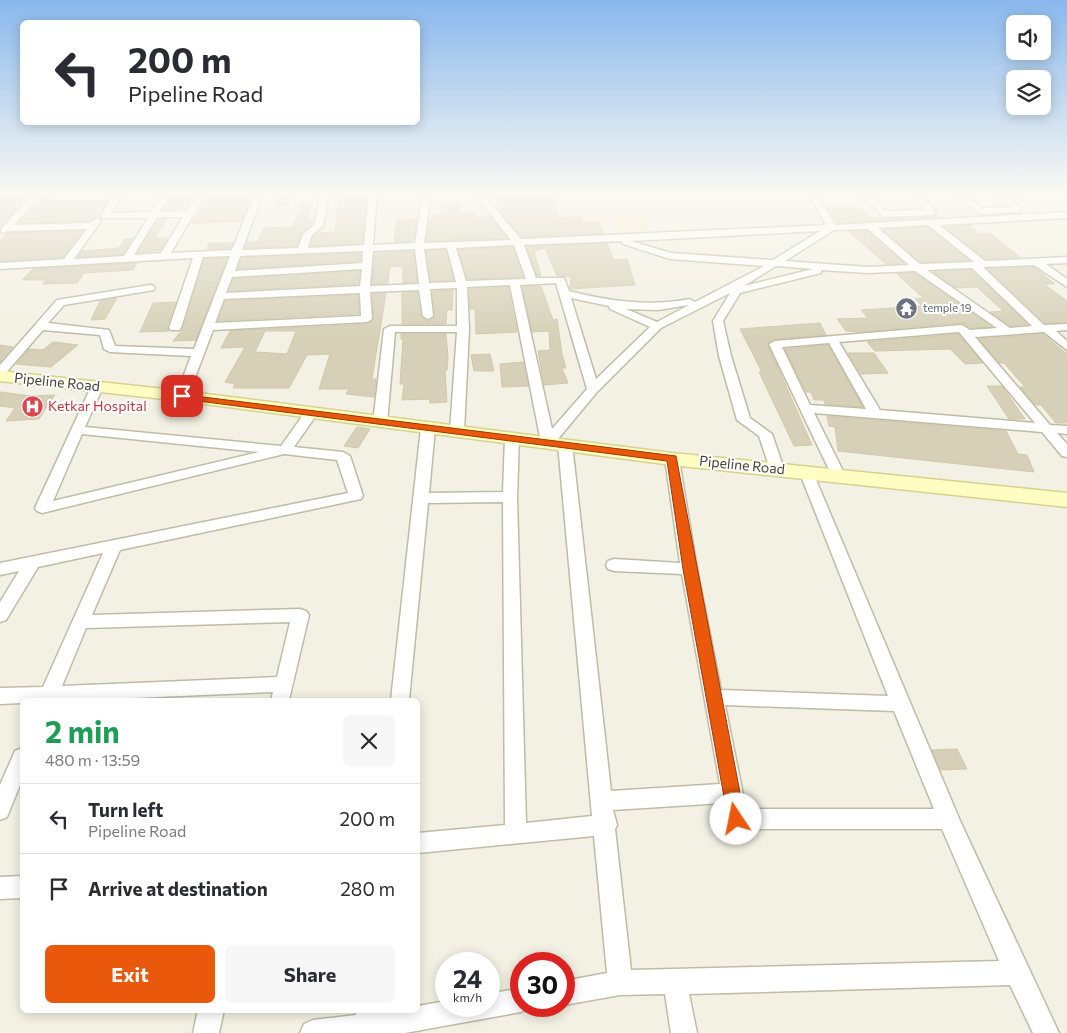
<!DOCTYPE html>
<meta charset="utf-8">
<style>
:root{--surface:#fff;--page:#f7f7f7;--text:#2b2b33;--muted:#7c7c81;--line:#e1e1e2;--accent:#ea580c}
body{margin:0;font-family:Commissioner,sans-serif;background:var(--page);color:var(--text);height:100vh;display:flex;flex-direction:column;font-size:19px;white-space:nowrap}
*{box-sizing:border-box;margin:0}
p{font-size:16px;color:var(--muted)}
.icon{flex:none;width:28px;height:28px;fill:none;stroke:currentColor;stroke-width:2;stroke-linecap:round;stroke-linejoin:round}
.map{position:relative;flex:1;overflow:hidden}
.side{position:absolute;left:20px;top:698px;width:400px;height:315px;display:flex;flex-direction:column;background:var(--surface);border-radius:8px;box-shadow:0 2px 12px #0003}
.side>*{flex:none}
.hud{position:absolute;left:20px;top:20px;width:400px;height:105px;border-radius:8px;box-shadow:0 2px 12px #0003;background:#fff;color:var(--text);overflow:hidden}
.tools{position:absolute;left:1006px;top:15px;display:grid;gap:10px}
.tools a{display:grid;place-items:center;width:45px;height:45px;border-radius:8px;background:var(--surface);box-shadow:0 2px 12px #0003;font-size:25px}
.speed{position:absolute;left:435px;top:952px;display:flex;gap:10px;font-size:25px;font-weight:700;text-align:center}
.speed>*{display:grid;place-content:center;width:65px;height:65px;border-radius:50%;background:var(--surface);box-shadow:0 2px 12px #0003;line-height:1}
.speed small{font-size:12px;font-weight:400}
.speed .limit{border:8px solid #d22;background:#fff;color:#111}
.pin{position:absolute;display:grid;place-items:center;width:42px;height:42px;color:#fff;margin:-21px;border-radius:10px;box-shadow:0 2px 8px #0006}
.me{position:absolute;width:55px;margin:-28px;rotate:349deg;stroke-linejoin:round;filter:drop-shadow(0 0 4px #0008)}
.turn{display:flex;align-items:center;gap:18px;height:105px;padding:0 25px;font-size:22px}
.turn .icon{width:65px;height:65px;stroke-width:2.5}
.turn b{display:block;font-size:35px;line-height:42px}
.round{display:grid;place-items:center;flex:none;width:52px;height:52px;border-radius:8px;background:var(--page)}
.headline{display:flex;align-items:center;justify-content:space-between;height:85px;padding:0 25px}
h1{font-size:30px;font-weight:700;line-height:38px;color:#1e9e55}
.cta{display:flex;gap:10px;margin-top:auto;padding:10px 25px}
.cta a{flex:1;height:58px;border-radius:8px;background:var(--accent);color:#fff;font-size:20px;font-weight:700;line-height:58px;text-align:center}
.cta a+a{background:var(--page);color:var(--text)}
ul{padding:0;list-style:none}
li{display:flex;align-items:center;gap:15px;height:70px;padding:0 25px;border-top:1px solid var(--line)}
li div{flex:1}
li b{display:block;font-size:19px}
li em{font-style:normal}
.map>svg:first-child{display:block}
</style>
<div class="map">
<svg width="1067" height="1033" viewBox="0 0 1067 1033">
<rect width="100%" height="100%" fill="#f3f1e3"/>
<path fill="#f7eecb" d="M588,214H649L646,232L614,233L616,219L589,220Z"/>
<g fill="#d5d0b7" stroke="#d0c9aa" fill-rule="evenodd">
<path d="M174,193H196L186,209L163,210Z"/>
<path d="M226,193H253L242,221L192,224L207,196L225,195Z"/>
<path d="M282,193H294L289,205H276Z"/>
<path d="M550,193L559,218L581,217L583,222L598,221L603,233L522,237L498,209L497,198L522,197L521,194Z"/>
<path d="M30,194L0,227V199L5,195Z"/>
<path d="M45,194H57L50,201H108L100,218L97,216L90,221L18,223Z"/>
<path d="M367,198L362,243L311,246L314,236L317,233L335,232L339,199Z"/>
<path d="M313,202L307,220L312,219L310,226L301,233L297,246L245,248L247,242H257L264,228L293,227L301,203Z"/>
<path d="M442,203H458L460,213H476V218L490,217L507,238L426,241L429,219H433L432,215L442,214Z"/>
<path d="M859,207L870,218L883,219L938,215L941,217L838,223L827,208Z"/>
<path d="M158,219H167L155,238H168L161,250L137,253Z"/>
<path d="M417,219L413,241L394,242L397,220Z"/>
<path d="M970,225L980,234L990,233L1020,257L986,259L944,227Z"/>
<path d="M927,227L969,260L921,262L883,230Z"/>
<path d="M83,231L63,257L0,261V241L7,233Z"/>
<path d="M848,231H867L904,263L886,264Z"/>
<path d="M125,239H133L123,254L78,257L82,251L119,248Z"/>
<path d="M209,243H233L231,248L207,249Z"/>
<path d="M607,243L614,260L627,259L635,285L570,289L571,277L557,276L545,248L534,251L541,276H537L527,247Z"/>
<path d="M513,247L523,277L467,279L458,250Z"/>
<path d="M446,250L454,280L431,281L426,251Z"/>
<path d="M413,251L417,282L403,283V267L390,266L388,283L372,284L375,253Z"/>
<path d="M361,253L360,261L238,269L241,258Z"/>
<path d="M227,258L196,340L173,341L183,329L204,259Z"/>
<path d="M137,263L133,270L84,273L77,283L43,284L45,280H22L33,269Z"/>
<path d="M1034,267L1055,284H1044L1067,301V322L1045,323L988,269Z"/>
<path d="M971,270L1028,324L1011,326L990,312L1003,311L977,287L956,288L933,272Z"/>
<path d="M360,271L358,284L229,291L233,279Z"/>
<path d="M914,273L957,302L967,312H971L992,327L970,328L962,323L859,332L846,331L837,319L868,318L861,310L922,306L915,299L923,298L897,274Z"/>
<path d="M541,286L553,320L557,319L562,354L566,368H562L568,383L544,385L538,351L550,350L549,331L532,332L522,287Z"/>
<path d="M508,287L517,332L476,334L475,309H470L469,289Z"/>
<path d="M453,290L452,310H447L446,324H402V293L417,292L421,316L429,321L435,316L432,291Z"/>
<path d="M386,293L372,379H376L374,397L346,394L349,389H319L330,354L307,355L289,388H233L235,384L225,382L245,347L221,348L230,331L367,324L374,319L372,294ZM265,331H296L287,354L255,352Z"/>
<path d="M358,295L359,314L218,321L225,301Z"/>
<path d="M117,298L105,319L91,320L100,301Z"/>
<path d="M176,302L167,327L169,331L140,332L153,303Z"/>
<path d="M820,323L826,335L775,339L767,343L812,445L794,446L759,372H762L740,329Z"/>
<path d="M401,334H446L448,357L447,370H445L447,402L430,403L429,399L402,400L404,384H400L403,339H401Z"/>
<path d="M958,334L983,363L965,364L950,349L875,351L867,342Z"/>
<path d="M1043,334L1067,354V423H1056L1041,405H1035L1020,387H1025L1004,363H999L979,339Z"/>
<path d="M53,342L78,345L51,367L16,364L29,349L43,350Z"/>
<path d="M0,345L13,347L0,362Z"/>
<path d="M828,345L863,407L825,404L824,400H814L811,392H806L785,349Z"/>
<path d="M848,353H874L888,373L861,374Z"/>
<path d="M490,354L494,371H474L471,355Z"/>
<path d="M523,362L528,386L502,387L500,364Z"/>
<path d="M987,386H1002L1025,419H1009Z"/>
<path d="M0,392L32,396L55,395L39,419L6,421L15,408L0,406Z"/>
<path d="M827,416L1006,431L1018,454L1027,455L1034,472L838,451L835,427L829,426Z"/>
<path d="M357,427L370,429L358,448L344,446Z"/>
<path d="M957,749L967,769L940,770L932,750Z"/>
</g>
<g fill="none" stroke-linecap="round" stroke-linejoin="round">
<defs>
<g id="minor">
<path d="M34,193H43L14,225L91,223L97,218L101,221L74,259L124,256L148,218H102L101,216L115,193H123L111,213L151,212L164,193H172L160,212L187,211L198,193H206L171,253L232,250L255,193H263L242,250L298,248L303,234L314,225L321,193H329L323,226L312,235L308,248L364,245L369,193H377L373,245L415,243L423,193H431L424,243L511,240L473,193H482L521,239L826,225L808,193H816L835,225L1067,212V218L939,225L985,261L1067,257V263L1046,264L1067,279V287L1034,265L983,267L1044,325L1067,324V330L1056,331L1067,341V350L1044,332L975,337L1050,425L1067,426V434L1057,433L1067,444V457L1062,456L1042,432L814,413L845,475L838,479L833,478L769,344L775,341L962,325L970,330L997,328L915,271L868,273L821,270V273L740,293L723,321L731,356L750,418L772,434L784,469L777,473L770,469L759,436L737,420L719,356L713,321L730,293L661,328L597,392L553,445L548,446L541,442L510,285L467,287L469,329L464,431L457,435L450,431L457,332H395L387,423L380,427L373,423L384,329L390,326H457V288L430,289L433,316L428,319L423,316L419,290L370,292L372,319L367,322L213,330L188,396L182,400L176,396L191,356L110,352L104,349L100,335L43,330L4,375L0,376V365L57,300L150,285L154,286V290L64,305L48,323L109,330L115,346L194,349L230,256L203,257L181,328L179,330H171L169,328L193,258L0,269V263L64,259L87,229L9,231L1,233V229ZM157,217H183L161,253L134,255ZM928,225L974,262L920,264L878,228ZM868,229L909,265L868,267L785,261L834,230ZM820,231L773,260L671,253L631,241ZM622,241L623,244L670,259L764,266L695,302L690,299C648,307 609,301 569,291L564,278H536L524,245ZM514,245L526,279L466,281L456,248ZM447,248L456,282L429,283L424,249ZM415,249L419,284L370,286L373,251ZM363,251L362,263L235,271L240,256ZM776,266L813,269L744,286ZM972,268L1032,326L1010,328L927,270ZM362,269L360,286L226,293L232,277ZM556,283L587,389L552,429L520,285ZM360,293L361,316L215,323L224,299ZM571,298L609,306L610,309L650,327L596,379ZM689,305L657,322L626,309L658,310ZM959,332L1035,423L880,410L839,342ZM829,343L866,409L810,405L782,347Z"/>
<path d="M860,193H869L885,211L925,210L911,193H920L936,212L932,215L883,217Z"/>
<path d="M954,193H963L982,208L1010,207L995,193H1004L1022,209L1018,212L980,214Z"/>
<path d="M97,383L103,387L85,427L281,446L306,411L311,410L317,414L294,447L343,452L350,456L363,496L361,499L120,550L92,615L300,609L306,611L309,615L289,700H271L273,692L85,700H22V703L0,704V688L43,687L103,553L38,567L6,620L0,622V602L19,571L0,575V563L348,493L337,460L284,454L42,513L37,511L35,508L91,387ZM82,434L259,452L53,501ZM290,622L277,677L62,686L86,628Z"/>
<path d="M428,424L435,428L429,493L503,492L505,438L512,434L519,438L517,497L526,823L592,816L558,444L560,441L565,440L572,444L611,791L720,784L682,574L614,571L608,569L606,565L608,561L614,559L680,563L665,459L667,456L672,455L679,459L697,569L721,690L888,696L799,471L806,467L811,468L961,823L1059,1033H1033L1010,985L689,994L697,1033H671L665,994L620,995L564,1005V981L607,973L594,836L418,853V833L505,825L503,502L428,503L409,700H391L421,428ZM725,705L894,711L934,809H746ZM723,803L729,826L737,829H942L999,961L631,970L615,829L617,825L613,810Z"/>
<path d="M22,748V780L7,817L0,820V785L15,751Z"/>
<path d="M22,876V898L0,899V877Z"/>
<path d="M521,988V1006H531L521,1012L405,1033H300L304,1024L313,1020L356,1015V1010H382L381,1012L418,1010V1006L446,1001V1006H489V994Z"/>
<path d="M198,1010H224L219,1033H193Z"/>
</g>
<path id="secondary" d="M0,371L182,391L672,453L1067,493V507L672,465L182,401L0,381Z"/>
</defs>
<use href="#minor" stroke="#bfbba5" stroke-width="3"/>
<use href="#secondary" stroke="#d6d28f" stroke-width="3"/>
<use href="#minor" fill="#fff" fill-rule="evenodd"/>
<use href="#secondary" fill="#fffdc1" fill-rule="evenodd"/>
</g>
<linearGradient id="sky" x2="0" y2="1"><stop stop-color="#89b8ed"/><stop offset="0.57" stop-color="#faf9f2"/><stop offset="1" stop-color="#faf9f2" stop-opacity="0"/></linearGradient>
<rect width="1067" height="338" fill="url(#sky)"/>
<path fill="#ea580c" stroke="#983908" d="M179,394L676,456L745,819L742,824L736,827L731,824L728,819L683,569L667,461L182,399H179Z"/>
<defs>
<symbol id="temple-disc" viewBox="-11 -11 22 22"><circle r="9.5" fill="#6b7280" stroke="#fff"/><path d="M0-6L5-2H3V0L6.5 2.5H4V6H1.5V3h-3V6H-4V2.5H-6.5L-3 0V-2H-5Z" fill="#fff"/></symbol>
<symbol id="hospital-disc" viewBox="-11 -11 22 22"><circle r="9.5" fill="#e0444e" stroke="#fff"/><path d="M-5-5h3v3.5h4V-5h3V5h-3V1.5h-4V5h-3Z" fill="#fff"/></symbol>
</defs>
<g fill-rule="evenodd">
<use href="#temple-disc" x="894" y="296" width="25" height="25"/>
<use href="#hospital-disc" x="20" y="394" width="25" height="25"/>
</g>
<g text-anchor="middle" stroke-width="4" stroke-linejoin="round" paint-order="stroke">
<g font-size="11" fill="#5b616d" stroke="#fff" text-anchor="start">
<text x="923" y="312">temple 19</text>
</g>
<g font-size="14" fill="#454233" stroke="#fff">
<text transform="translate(57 382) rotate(6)" y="5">Pipeline Road</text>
<text transform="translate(742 465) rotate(6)" y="5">Pipeline Road</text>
</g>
<g font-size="14" fill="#be3a42" stroke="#fff" text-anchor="start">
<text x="48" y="411">Ketkar Hospital</text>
</g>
</g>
</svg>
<div class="tools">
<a><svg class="icon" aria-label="sound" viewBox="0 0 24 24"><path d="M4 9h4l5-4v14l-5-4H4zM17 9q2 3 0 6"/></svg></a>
<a><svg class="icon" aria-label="layers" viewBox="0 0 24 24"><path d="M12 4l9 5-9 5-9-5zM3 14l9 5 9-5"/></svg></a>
</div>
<div class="speed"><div>24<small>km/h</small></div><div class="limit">30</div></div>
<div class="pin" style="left:182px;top:396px;background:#d93025"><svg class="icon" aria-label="arrive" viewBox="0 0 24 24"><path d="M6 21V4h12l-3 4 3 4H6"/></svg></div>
<svg class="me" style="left:736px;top:819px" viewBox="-20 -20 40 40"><circle r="19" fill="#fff"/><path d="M0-13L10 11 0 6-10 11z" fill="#ea580c"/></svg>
<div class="hud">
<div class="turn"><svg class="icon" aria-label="left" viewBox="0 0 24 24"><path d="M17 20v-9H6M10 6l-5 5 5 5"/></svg><div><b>200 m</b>Pipeline Road</div></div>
</div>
<section class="side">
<div class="headline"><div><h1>2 min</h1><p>480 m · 13:59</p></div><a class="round"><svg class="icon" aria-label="close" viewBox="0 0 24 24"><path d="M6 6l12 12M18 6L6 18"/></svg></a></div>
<ul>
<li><svg class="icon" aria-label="left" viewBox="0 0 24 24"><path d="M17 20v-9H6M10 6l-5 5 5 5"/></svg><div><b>Turn left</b><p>Pipeline Road</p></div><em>200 m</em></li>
<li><svg class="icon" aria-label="arrive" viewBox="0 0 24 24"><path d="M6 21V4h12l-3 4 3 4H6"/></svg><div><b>Arrive at destination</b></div><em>280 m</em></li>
</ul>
<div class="cta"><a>Exit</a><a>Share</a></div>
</section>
</div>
